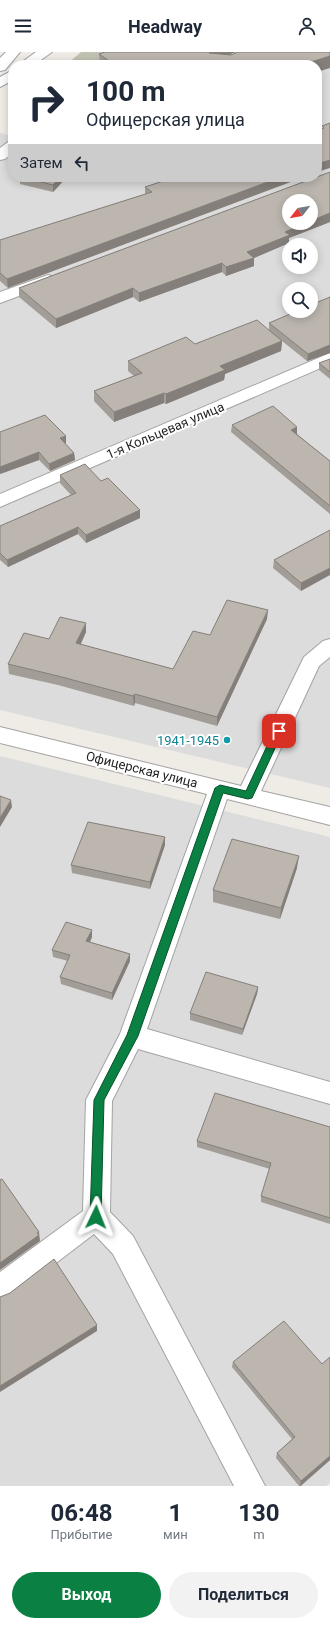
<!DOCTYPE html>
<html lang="ru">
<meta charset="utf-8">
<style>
:root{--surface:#fff;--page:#f2f2f3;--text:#1f2937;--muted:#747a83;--accent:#0b8043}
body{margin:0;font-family:Roboto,sans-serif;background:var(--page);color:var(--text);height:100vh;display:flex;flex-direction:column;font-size:15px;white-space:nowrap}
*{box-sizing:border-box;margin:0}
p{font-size:13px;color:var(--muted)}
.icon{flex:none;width:22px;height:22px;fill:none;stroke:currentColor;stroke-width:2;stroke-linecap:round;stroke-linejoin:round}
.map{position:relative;height:1434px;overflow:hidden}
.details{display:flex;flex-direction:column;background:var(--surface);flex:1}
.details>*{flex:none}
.guide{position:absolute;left:8px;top:8px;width:314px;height:122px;border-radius:16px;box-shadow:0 2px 10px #0003;background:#fff;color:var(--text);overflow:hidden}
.needle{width:26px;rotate:239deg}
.buttons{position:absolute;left:282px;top:142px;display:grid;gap:8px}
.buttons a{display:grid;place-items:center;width:36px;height:36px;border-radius:50%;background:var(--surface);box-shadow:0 2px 10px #0003;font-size:20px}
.pin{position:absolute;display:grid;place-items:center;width:34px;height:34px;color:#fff;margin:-17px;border-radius:8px;box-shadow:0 2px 6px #0006}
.me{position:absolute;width:44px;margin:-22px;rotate:2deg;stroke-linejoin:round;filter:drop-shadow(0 0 3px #0008)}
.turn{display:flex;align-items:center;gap:14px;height:84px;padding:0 12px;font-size:18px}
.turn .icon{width:52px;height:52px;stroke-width:2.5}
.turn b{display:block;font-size:28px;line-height:34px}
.then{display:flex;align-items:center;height:38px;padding:0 12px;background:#0003;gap:8px;font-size:15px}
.eta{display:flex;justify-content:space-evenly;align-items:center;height:68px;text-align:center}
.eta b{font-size:24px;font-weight:700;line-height:28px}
.button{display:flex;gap:8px;margin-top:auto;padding:8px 12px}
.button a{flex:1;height:46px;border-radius:24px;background:var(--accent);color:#fff;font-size:16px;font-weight:700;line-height:46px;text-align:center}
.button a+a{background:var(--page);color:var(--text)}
header{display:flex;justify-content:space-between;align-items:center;height:52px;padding:0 12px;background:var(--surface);font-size:18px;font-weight:700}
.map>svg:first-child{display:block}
</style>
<header><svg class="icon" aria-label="menu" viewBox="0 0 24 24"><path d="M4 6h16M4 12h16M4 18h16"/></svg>Headway<svg class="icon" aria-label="person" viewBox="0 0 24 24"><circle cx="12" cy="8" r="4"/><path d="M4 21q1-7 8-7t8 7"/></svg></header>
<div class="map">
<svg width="330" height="1434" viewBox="0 0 330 1434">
<rect width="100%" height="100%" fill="#efece6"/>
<g fill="#dddcdc" fill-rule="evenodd">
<path d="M330,0V736L0,658V81L13,84V125H317V13ZM289,149H311V171H289ZM289,193H311V215H289ZM289,237H311V259H289Z"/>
<path d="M0,704L330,785V1431L326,1434H0Z"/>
</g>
<path fill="#c2c3b2" d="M81,0H143L163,13H66Z"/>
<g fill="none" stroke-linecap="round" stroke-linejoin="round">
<defs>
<g id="minor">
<path d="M6,0H20L5,18L0,19V6Z"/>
<path d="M36,0H52L34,13H18Z"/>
<path d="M13,18V28L0,35V25Z"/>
<path d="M13,89V101L5,107L0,108V96L8,90Z"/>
<path d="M48,223L54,225L56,228L54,231L0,251V240Z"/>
<path d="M330,301V312L0,455V442Z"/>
<path d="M330,587V605L319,614L261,739L330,755V773L227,747L147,977L330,1030V1052L138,997L112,1049L110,1160L133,1184L265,1434H234L113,1202L94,1182L10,1246L0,1250V1220L83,1159L86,1048L120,982L207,742L0,691V675L241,734L304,605L323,589Z"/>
</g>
</defs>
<use href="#minor" stroke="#a3a3a3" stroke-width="2"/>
<use href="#minor" fill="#fff" fill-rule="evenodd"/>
</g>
<g fill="#a29d96">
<path d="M105,0H236L229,2L317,13H100L99,2Z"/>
<path d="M330,120V170L289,186V191L254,206V214L226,224L222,220L139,250L133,245L56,276L19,245V236Z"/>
<path d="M20,125H67L53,140L20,132Z"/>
<path d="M175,125L8,236L0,229V188L145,142V135Z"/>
<path d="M330,245V301L307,309L282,289L281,299L225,322L224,328L166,352L164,351L114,370L94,349V339L134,324L128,319V309L195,292L269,278V271Z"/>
<path d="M330,307V327L319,318V311Z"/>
<path d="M232,373L297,382L330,409V462L231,380Z"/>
<path d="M66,384V391L65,392L74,401L75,408L50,419L39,408L0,422Z"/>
<path d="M60,423L101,429L140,458V466L86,491L78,482L8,515L0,508V474L71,443L60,431Z"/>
<path d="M330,478L301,539L273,516L274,508Z"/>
<path d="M267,567L217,674L135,651L134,654L58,633L9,622L8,612L49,587L86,580L80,592L173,617L210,583Z"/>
<path d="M165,793L150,837L72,821L71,813Z"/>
<path d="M297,816L280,867L213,850V838Z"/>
<path d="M92,885L90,890L130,902V909L112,948L61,932L60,925L68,909L53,905L52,898Z"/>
<path d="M258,935L257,942L242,983L190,968V961Z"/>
<path d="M330,1075V1172L261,1150V1144L270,1117L197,1095V1089Z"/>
<path d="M330,1305V1408L301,1434H299L276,1406L277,1401L292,1387L232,1315L233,1310L322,1312Z"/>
</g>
<g fill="#847f7a">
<path d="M210,0H236L212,9L209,1Z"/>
<path d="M330,4V16L317,20V13H301Z"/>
<path d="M330,108V116L317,120V112Z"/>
<path d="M60,125H67L53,140V133Z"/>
<path d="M281,125H304L8,236L7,227Z"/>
<path d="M330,161V170L289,186V191L254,206V214L226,224V215L247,200L285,180L306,171H311V169Z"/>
<path d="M222,211V220L139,250V241Z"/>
<path d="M133,236V245L56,276V267Z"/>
<path d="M282,289L281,299L225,322L224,328L166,352V342L220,314Z"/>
<path d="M330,293V301L307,309L308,302Z"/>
<path d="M164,341V351L114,370V360Z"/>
<path d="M297,375V383L291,378Z"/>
<path d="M66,384V391L61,394L60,386Z"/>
<path d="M39,400V408L0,422V415Z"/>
<path d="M74,401L75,408L50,419L49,412Z"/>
<path d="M140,458V466L86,491V483Z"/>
<path d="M78,475V482L8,515L7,508Z"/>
<path d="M330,516V523L301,539V531Z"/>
<path d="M268,558L267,567L217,674V665Z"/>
<path d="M86,571V580L77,601L76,591Z"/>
<path d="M135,642V651L134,654L133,644Z"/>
<path d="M11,748L12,755L0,775V766Z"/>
<path d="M165,785V793L150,837V830Z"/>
<path d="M299,804L297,816L280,867L281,856Z"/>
<path d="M92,878V885L87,896L86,889Z"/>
<path d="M130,902V909L112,948V941Z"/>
<path d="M258,935L257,942L242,983L243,977Z"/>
<path d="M39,1180L40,1189L0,1218V1211Z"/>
<path d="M97,1273V1279L0,1340V1334Z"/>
<path d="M330,1404V1408L300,1434L301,1429Z"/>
</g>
<g fill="#bcb6af" stroke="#847f7a">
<path d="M105,0H210L209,1L231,3L238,0H330V4L301,13H115L99,2Z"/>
<path d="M330,71V108L317,112V78L324,76L322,74Z"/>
<path d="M330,120V161L311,169V149H289V171H306L285,180L290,183L247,200L254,206L226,215L222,211L139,241L133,236L56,267L19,236Z"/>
<path d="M22,125H60L53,133Z"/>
<path d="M175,125H281L7,227L0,221V188L152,140L145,135Z"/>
<path d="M330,245V293L308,302L269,271L297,259H311V253Z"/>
<path d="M257,268L282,289L220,314L225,318L166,342L164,341L114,360L94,339L142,321L128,309L186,285L195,292Z"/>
<path d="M330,307V320L319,311Z"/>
<path d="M273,354L297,375L291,378L330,409V454L232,373Z"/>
<path d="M45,363L66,384L60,386L74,401L49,412L39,400L0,415V380Z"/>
<path d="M85,412L101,429L108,426L140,458L86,483L78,475L7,508L0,501V474L76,441L60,423Z"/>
<path d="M330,478V516L301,531L274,508Z"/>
<path d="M227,548L268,558L217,665L135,642L133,644L58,624L8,612L24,581L49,587L60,565L86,571L76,591L173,617L193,579L210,583Z"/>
<path d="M0,744L11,748L0,766Z"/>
<path d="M88,770L165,785L150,830L71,813Z"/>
<path d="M232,787L299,804L281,856L213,838Z"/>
<path d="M66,870L92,878L86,889L130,902L112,941L60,925L70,903L52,898Z"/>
<path d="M206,920L258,935L243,977L190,961Z"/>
<path d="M215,1041L330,1075V1166L261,1144L271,1111L197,1089Z"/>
<path d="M2,1127L39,1180L37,1181L39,1183L0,1211V1128Z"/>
<path d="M54,1207L97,1273L0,1334V1245L10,1241Z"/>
<path d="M284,1269L322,1312L330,1305V1404L301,1429L277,1401L295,1385L233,1310Z"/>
</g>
<path fill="#0b8043" stroke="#07532c" d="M279,676L283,679L252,746L248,747L223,741L138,984L104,1048L101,1165L100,1169L96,1170L92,1169L90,1165L94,1048L127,983L215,736L220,733L246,739L274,679Z"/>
<circle fill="#0f9aa8" stroke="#fff" stroke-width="1.5" cx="227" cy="688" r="4"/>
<g text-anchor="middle" stroke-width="4" stroke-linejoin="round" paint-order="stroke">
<g font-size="13" fill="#1f1f1f" stroke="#fff">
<text transform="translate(165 378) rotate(-23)" y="5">1-я Кольцевая улица</text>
<text transform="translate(142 717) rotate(14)" y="5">Офицерская улица</text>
</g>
<g font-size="13" fill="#0d838f" stroke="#fff" text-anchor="end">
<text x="219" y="693">1941-1945</text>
</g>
</g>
</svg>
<div class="buttons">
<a><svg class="needle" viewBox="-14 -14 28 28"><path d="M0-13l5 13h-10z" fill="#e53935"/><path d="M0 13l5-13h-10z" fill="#747a83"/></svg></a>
<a><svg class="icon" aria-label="sound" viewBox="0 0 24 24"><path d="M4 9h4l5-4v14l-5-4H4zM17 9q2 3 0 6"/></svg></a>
<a><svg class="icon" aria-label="search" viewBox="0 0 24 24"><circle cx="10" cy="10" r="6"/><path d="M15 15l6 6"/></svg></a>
</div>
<div class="pin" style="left:279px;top:679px;background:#d93025"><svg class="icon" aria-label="arrive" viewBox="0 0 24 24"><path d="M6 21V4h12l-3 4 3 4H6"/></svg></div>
<svg class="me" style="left:96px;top:1165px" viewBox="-20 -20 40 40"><path d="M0-17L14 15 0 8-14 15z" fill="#0b8043" stroke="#fff" stroke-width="4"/></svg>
<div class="guide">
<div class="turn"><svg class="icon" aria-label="right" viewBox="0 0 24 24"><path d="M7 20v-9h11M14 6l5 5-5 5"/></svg><div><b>100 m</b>Офицерская улица</div></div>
<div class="then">Затем<svg class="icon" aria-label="left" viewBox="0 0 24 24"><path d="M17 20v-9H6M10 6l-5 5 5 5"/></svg></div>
</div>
</div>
<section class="details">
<div class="eta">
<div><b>06:48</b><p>Прибытие</p></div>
<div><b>1</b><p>мин</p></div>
<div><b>130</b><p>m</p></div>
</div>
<div class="button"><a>Выход</a><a>Поделиться</a></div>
</section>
